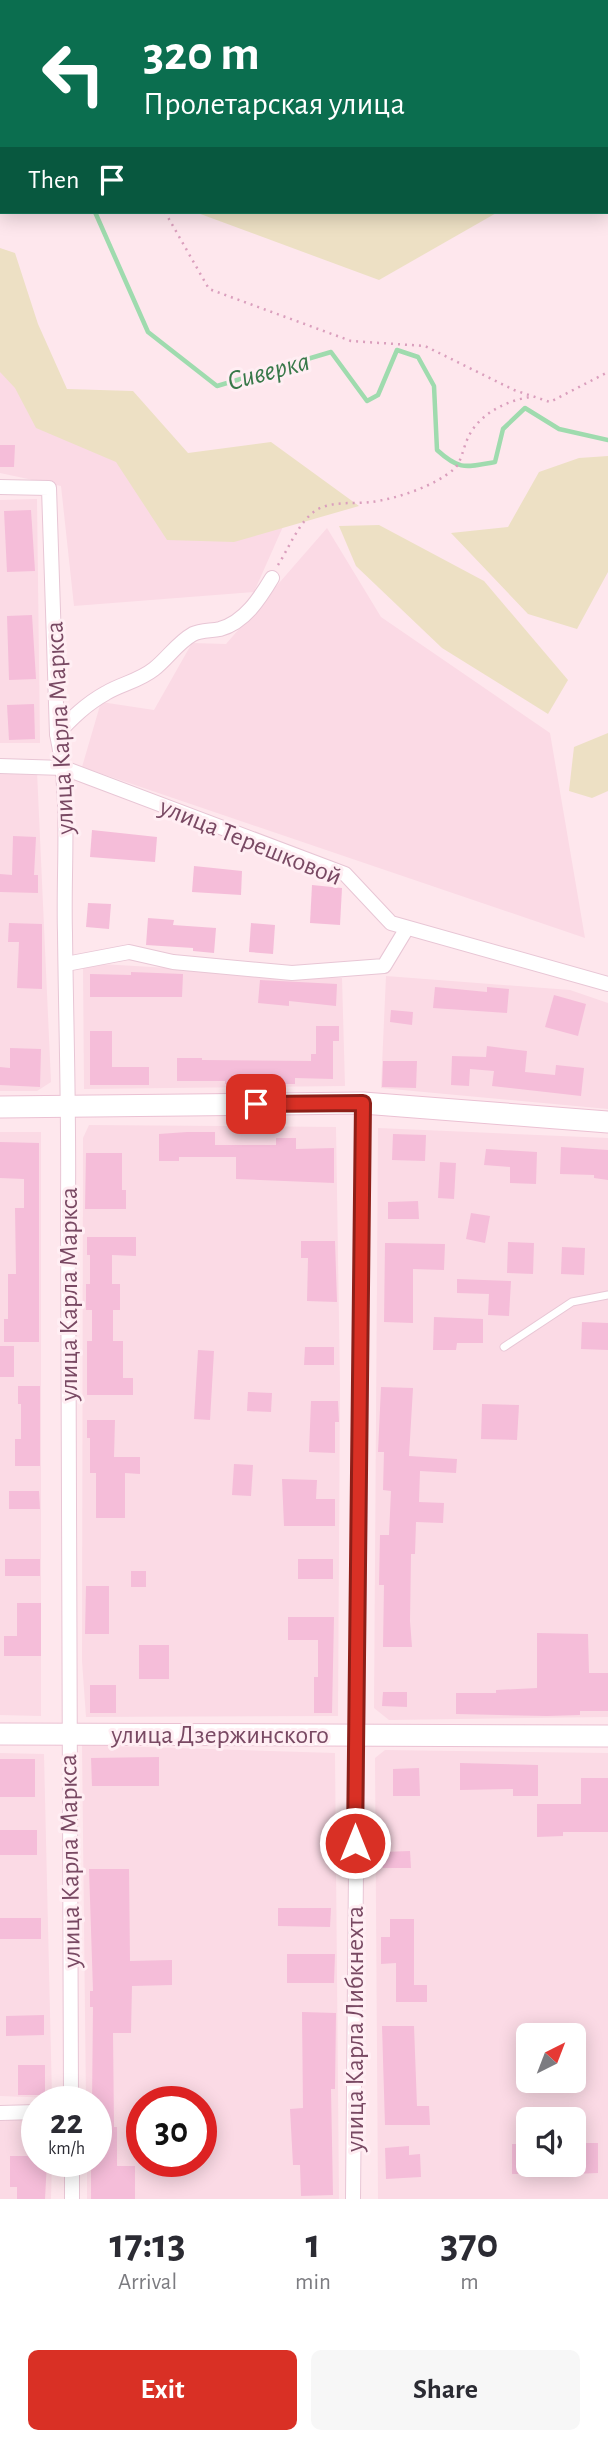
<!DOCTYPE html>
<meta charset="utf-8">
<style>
:root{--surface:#fff;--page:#f7f7f7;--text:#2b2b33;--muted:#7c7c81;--accent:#d93025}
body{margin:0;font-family:"Alegreya Sans",sans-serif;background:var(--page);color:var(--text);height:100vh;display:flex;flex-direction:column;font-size:26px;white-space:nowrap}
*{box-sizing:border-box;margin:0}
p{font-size:23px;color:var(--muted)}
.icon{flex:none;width:38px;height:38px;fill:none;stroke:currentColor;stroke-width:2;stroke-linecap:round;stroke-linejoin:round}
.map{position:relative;height:2199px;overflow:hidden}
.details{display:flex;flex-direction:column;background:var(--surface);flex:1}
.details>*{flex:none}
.banner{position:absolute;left:0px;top:0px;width:609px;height:214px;box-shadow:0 4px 18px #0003;background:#0b6e4f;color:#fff;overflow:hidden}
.needle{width:46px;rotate:42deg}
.buttons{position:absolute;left:516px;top:2023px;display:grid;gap:14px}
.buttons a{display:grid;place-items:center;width:70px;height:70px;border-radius:10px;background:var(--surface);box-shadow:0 4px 18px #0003;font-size:35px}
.speed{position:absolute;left:21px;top:2086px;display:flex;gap:14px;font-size:35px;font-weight:700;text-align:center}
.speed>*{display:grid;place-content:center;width:91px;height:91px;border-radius:50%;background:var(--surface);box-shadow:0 4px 18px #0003;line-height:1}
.speed small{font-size:18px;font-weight:400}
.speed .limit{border:10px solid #d22;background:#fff;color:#111}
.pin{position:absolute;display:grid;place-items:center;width:60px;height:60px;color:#fff;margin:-30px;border-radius:14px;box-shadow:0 4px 10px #0006}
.me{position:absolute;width:77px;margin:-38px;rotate:0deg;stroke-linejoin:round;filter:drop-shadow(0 0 5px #0008)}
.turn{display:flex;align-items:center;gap:24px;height:147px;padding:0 28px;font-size:32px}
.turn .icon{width:91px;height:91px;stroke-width:2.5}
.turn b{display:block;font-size:49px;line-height:60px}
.then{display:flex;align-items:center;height:66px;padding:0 28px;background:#0003;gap:14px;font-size:26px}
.eta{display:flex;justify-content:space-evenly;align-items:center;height:119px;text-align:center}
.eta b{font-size:42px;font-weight:700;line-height:49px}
.action{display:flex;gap:14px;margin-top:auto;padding:14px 28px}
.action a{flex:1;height:80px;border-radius:10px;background:var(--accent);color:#fff;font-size:28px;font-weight:700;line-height:80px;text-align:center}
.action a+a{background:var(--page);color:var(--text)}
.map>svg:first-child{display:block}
</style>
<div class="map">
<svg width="608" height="2199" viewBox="0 0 608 2199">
<rect width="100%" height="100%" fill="#fee7ed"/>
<g fill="#fbdae5" fill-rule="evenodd">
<path d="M0,353L285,522L254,592L74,606L61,486L0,473Z"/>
<path d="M37,499L40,743H0V500Z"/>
<path d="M327,528L381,617L550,733L585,938L82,767L101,702L154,710L192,643L226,644Z"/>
<path d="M0,771H37L51,1082L37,1091H0Z"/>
<path d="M83,963L342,978L345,1086L84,1089Z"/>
<path d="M386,976L570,990L608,1003V1109L381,1088Z"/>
<path d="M89,1125L336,1127L340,1384L338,1716L86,1717L82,1661L83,1138Z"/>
<path d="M378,1128L608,1138V1717L389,1720L374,1708Z"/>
<path d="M0,1132H41V1716L0,1715Z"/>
<path d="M82,1745L335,1753L339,2199H87V2161H96V2102H86ZM142,2102H201V2161H142Z"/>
<path d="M385,1750L608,1753V2199H378L375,1758ZM528,2035H574V2081H528ZM528,2119H574V2165H528Z"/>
<path d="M0,1753L44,1754L52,2098L0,2096Z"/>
<path d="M0,2117H37V2161H52L51,2199H0Z"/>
</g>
<g fill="#ede0c4">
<path d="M0,0H500V2H2V57Z"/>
<path d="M195,212H498L379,280Z"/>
<path d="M0,248L15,253L38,324L67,389L133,391L188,453L271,442L359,506L234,542L167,540L116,462L36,428L15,388L0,372Z"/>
<path d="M608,456V572L577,629L528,614L451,533L508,527L539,472L579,458Z"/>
<path d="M379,525L484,581L568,680L548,714L442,648L356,566L339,526Z"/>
<path d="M608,733V791L592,798L569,791L574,747Z"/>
</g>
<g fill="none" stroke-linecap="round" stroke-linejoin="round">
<g stroke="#9fdbae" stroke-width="4.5">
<path d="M0,102L2,103"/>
<path d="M95,212L148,332L217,386L331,352L367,401L378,395L397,350L418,357L434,386L437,450C460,471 466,467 495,462L503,429L525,408L559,429L608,440"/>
</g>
</g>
<g fill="#f5bdd9">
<path d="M0,445H15L14,467H0Z"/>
<path d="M31,510L35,571L7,572L4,511Z"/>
<path d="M32,615L36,679L9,680L7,616Z"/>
<path d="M34,704L35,739L9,740L7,705Z"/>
<path d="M92,830L157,837L155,862L90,857Z"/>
<path d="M13,836L36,837L34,875H38V893L0,892V874L12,875Z"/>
<path d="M194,866L242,871L241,895L192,892Z"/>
<path d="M312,885L342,888L340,925L310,923Z"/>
<path d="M88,903L111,904L109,929L86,927Z"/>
<path d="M148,918L174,920L173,925L216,928L214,953L193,951V948L146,945Z"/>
<path d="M9,923L42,924V989L17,988L19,942H8Z"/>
<path d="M251,923L275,925L273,954L249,952Z"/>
<path d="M131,972L183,974L182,997H90V974L131,975Z"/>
<path d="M260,980L337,984L336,1006L289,1001V1006L258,1003Z"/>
<path d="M435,987L487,992V987L509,989L507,1013L433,1008Z"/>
<path d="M554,995L586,1004L578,1036L545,1027Z"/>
<path d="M391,1010L413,1012L412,1025L390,1022Z"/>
<path d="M316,1026H339V1041H333V1079L295,1078V1084H225V1081H177V1058H202V1060L311,1061V1054H316Z"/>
<path d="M90,1031H112V1067H149V1085H90Z"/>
<path d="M487,1046L527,1051L525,1072L555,1075L556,1065L584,1068L581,1096L492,1086L494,1071L470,1069L469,1086L451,1085L452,1056L486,1057Z"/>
<path d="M10,1048L41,1049L40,1087L0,1085V1067L10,1068Z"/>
<path d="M383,1061H417L416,1088L382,1087Z"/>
<path d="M187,1132H215V1145H276V1138H296V1149L334,1148V1183L236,1179V1157H179V1161H159V1134Z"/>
<path d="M393,1134L426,1135L425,1161L392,1160Z"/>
<path d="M0,1142L39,1143V1342H4V1319H8V1274H16L15,1208H24V1179L0,1178Z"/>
<path d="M561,1147L608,1150V1180L594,1178V1175L560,1174Z"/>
<path d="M486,1149L537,1152L536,1184L510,1183V1167L484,1165Z"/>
<path d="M86,1153H122V1190H126V1209H85Z"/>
<path d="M440,1162L456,1163L454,1199L438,1198Z"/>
<path d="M418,1201L419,1219H388V1202Z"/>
<path d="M471,1213L490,1216L485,1243L466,1239Z"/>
<path d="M87,1237H136V1256L112,1255V1284H120V1310H113V1341H123V1378H133V1395H87V1341H92V1310H86V1284H90V1255H87Z"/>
<path d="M301,1241H335L337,1302L307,1301L308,1258H301Z"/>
<path d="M508,1242L534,1243L533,1274L507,1273Z"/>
<path d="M385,1243L445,1244L444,1270L413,1269V1323L384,1322Z"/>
<path d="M562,1247L585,1248L584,1275L561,1274Z"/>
<path d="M457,1279L511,1281L509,1316L488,1315L489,1294L457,1293Z"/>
<path d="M434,1317L483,1319V1343H457L456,1350H433Z"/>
<path d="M582,1322L608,1323V1350L581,1349Z"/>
<rect x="0" y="1346" width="14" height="31"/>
<path d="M305,1347H334V1365H304Z"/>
<path d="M198,1350L214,1351L210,1420L194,1419Z"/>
<path d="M18,1386H40V1466H15V1439H21V1404H18Z"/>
<path d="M381,1387L413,1388L409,1456L457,1459L456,1473L420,1471L419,1502L444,1503L443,1523L416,1522L415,1554H411L410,1621L412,1647H383L384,1585H379L380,1535H389L391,1491L383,1490L384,1452H378Z"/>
<path d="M248,1392L272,1393L271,1412L247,1411Z"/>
<path d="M311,1401H338L339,1422H335V1453L309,1452Z"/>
<path d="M482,1404L519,1405L517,1440L481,1439Z"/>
<path d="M87,1420H115L114,1457H140V1474L125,1473V1518H96V1473H90V1438H87Z"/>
<path d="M234,1464L253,1465L251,1496L232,1495Z"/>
<path d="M282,1479L317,1480L316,1499H335V1526H284Z"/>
<path d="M9,1491H39L40,1509H9Z"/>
<rect x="5" y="1559" width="35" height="17"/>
<rect x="298" y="1559" width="35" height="20"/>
<rect x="131" y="1571" width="15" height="16"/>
<path d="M86,1586H109V1634H85Z"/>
<path d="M17,1603H41V1656H4V1636H17Z"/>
<path d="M288,1617H334L332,1713H314V1677H318V1640H288Z"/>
<path d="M537,1633L588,1634L589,1673H608V1711H580V1715L547,1716L456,1714V1693H496V1690L537,1688Z"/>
<rect x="139" y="1645" width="30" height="34"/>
<rect x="90" y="1685" width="26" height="28"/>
<path d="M383,1692H407V1707L382,1706Z"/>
<path d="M159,1757V1786H92L91,1758Z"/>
<rect x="0" y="1759" width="35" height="38"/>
<path d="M460,1763L538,1765V1796H513V1789L460,1790Z"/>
<path d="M419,1768L420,1796H393V1769Z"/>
<path d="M581,1778H608V1832H563V1836L537,1837V1804H581Z"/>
<rect x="0" y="1830" width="37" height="25"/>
<path d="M410,1851L411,1868H383V1852Z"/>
<path d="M89,1869H129L130,1961L172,1960V1985L132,1986L131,2033H113L114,2127H117V2166H135V2199H91V2166H96V2102H92L93,2007H90V1991H93Z"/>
<path d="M278,1908H331L330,1927L278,1926Z"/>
<rect x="0" y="1918" width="41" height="21"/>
<path d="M390,1919H414V1985H427V2002H396V1963L381,1964V1937H390Z"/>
<path d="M287,1954H335L334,1983H287Z"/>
<path d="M302,2012L336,2013L335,2089H331L333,2195L301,2196L300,2165H293L290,2109L303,2108Z"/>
<path d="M44,2015V2035L6,2036V2016Z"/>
<path d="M382,2026H414L417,2106H429L430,2125H385Z"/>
<rect x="18" y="2065" width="27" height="30"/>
<path d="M574,2143H598V2173L574,2174Z"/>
<rect x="512" y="2144" width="16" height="30"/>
<path d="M409,2146V2155L420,2154L421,2177L386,2179L385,2148Z"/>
<path d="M10,2156H37V2161H47L45,2199H17V2187H10Z"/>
</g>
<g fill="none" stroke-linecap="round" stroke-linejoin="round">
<defs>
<path id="lane" d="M504,1347L572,1302L608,1295"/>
<g id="street">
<path d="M0,487L49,488L57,734C71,800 63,866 65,933C66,1022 69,1112 68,1201C68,1501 68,1801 71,2102"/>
<path d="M57,734C72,718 86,704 106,693C121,684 139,681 154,669C168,658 177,643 193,634C201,630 211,631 220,629C245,622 260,598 272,578"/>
<path d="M0,766L64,768L345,874L391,923L608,984"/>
<path d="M66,964L129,952L173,962L292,973L384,966L407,928"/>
<path d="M0,2113L37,2112"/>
<path d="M72,2161V2199"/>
<path d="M353,2199L363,1103"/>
</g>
<g id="secondary">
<path d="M0,1107L363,1103L608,1122"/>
<path d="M0,1734L608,1736"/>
</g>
</defs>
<use href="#lane" stroke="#e8c6d5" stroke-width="9"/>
<use href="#street" stroke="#e8c6d5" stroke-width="16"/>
<use href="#secondary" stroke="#ebc1d3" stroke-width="23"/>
<g stroke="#da9fbd" stroke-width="2.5" stroke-dasharray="2 5" stroke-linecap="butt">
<path d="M224,0L226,2"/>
<path d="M0,82L2,83"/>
<path d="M607,159L608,160"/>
<path d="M165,212L209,289L351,341L425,346L514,390L550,402L608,372"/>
<path d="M278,565C289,548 300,519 318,509C334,501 354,504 371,502C396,499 435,486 454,469C461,463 463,449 467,440C477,415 505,401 530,397"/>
</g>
<use href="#lane" stroke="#fff" stroke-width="7"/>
<use href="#street" stroke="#fff" stroke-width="14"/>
<use href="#secondary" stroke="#fff" stroke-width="21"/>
</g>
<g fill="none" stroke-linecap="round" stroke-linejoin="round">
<defs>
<path id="route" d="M256,1104L363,1103L355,1843"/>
</defs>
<use href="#route" stroke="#8d1f18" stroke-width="18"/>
<use href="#route" stroke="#d93025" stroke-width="12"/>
</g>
<g text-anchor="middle" stroke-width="6" stroke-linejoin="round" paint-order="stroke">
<g font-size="26" fill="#794963" stroke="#ffeef3">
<text transform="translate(59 728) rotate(-93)" y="9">улица Карла Маркса</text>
<text transform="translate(251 841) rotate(22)" y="9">улица Терешковой</text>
<text transform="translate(68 1294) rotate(-90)" y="9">улица Карла Маркса</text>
<text x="220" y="1743">улица Дзержинского</text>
<text transform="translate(69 1861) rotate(-91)" y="9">улица Карла Маркса</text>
<text transform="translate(354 2029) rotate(-90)" y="9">улица Карла Либкнехта</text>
</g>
<g font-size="28" font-style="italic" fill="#387849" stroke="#ffeef3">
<text transform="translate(268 370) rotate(-15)" y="10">Сиверка</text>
</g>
</g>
</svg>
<div class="buttons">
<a><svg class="needle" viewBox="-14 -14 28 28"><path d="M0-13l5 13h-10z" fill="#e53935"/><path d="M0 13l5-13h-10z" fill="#7c7c81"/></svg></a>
<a><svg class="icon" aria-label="sound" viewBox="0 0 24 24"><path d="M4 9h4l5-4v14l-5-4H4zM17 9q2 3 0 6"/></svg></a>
</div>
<div class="speed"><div>22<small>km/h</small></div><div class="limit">30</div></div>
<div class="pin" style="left:256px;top:1104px;background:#d93025"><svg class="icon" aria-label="arrive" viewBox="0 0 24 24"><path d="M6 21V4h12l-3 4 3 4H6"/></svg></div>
<svg class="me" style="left:355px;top:1843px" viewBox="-20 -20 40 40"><circle r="17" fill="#d93025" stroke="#fff" stroke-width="3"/><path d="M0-11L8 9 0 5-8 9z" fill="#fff"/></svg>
<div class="banner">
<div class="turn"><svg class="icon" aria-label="left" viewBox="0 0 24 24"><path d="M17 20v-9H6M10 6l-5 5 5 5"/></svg><div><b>320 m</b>Пролетарская улица</div></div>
<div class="then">Then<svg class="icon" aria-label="arrive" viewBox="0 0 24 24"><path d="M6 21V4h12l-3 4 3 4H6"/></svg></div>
</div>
</div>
<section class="details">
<div class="eta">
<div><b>17:13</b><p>Arrival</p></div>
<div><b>1</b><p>min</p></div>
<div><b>370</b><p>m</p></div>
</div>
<div class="action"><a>Exit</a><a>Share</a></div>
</section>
